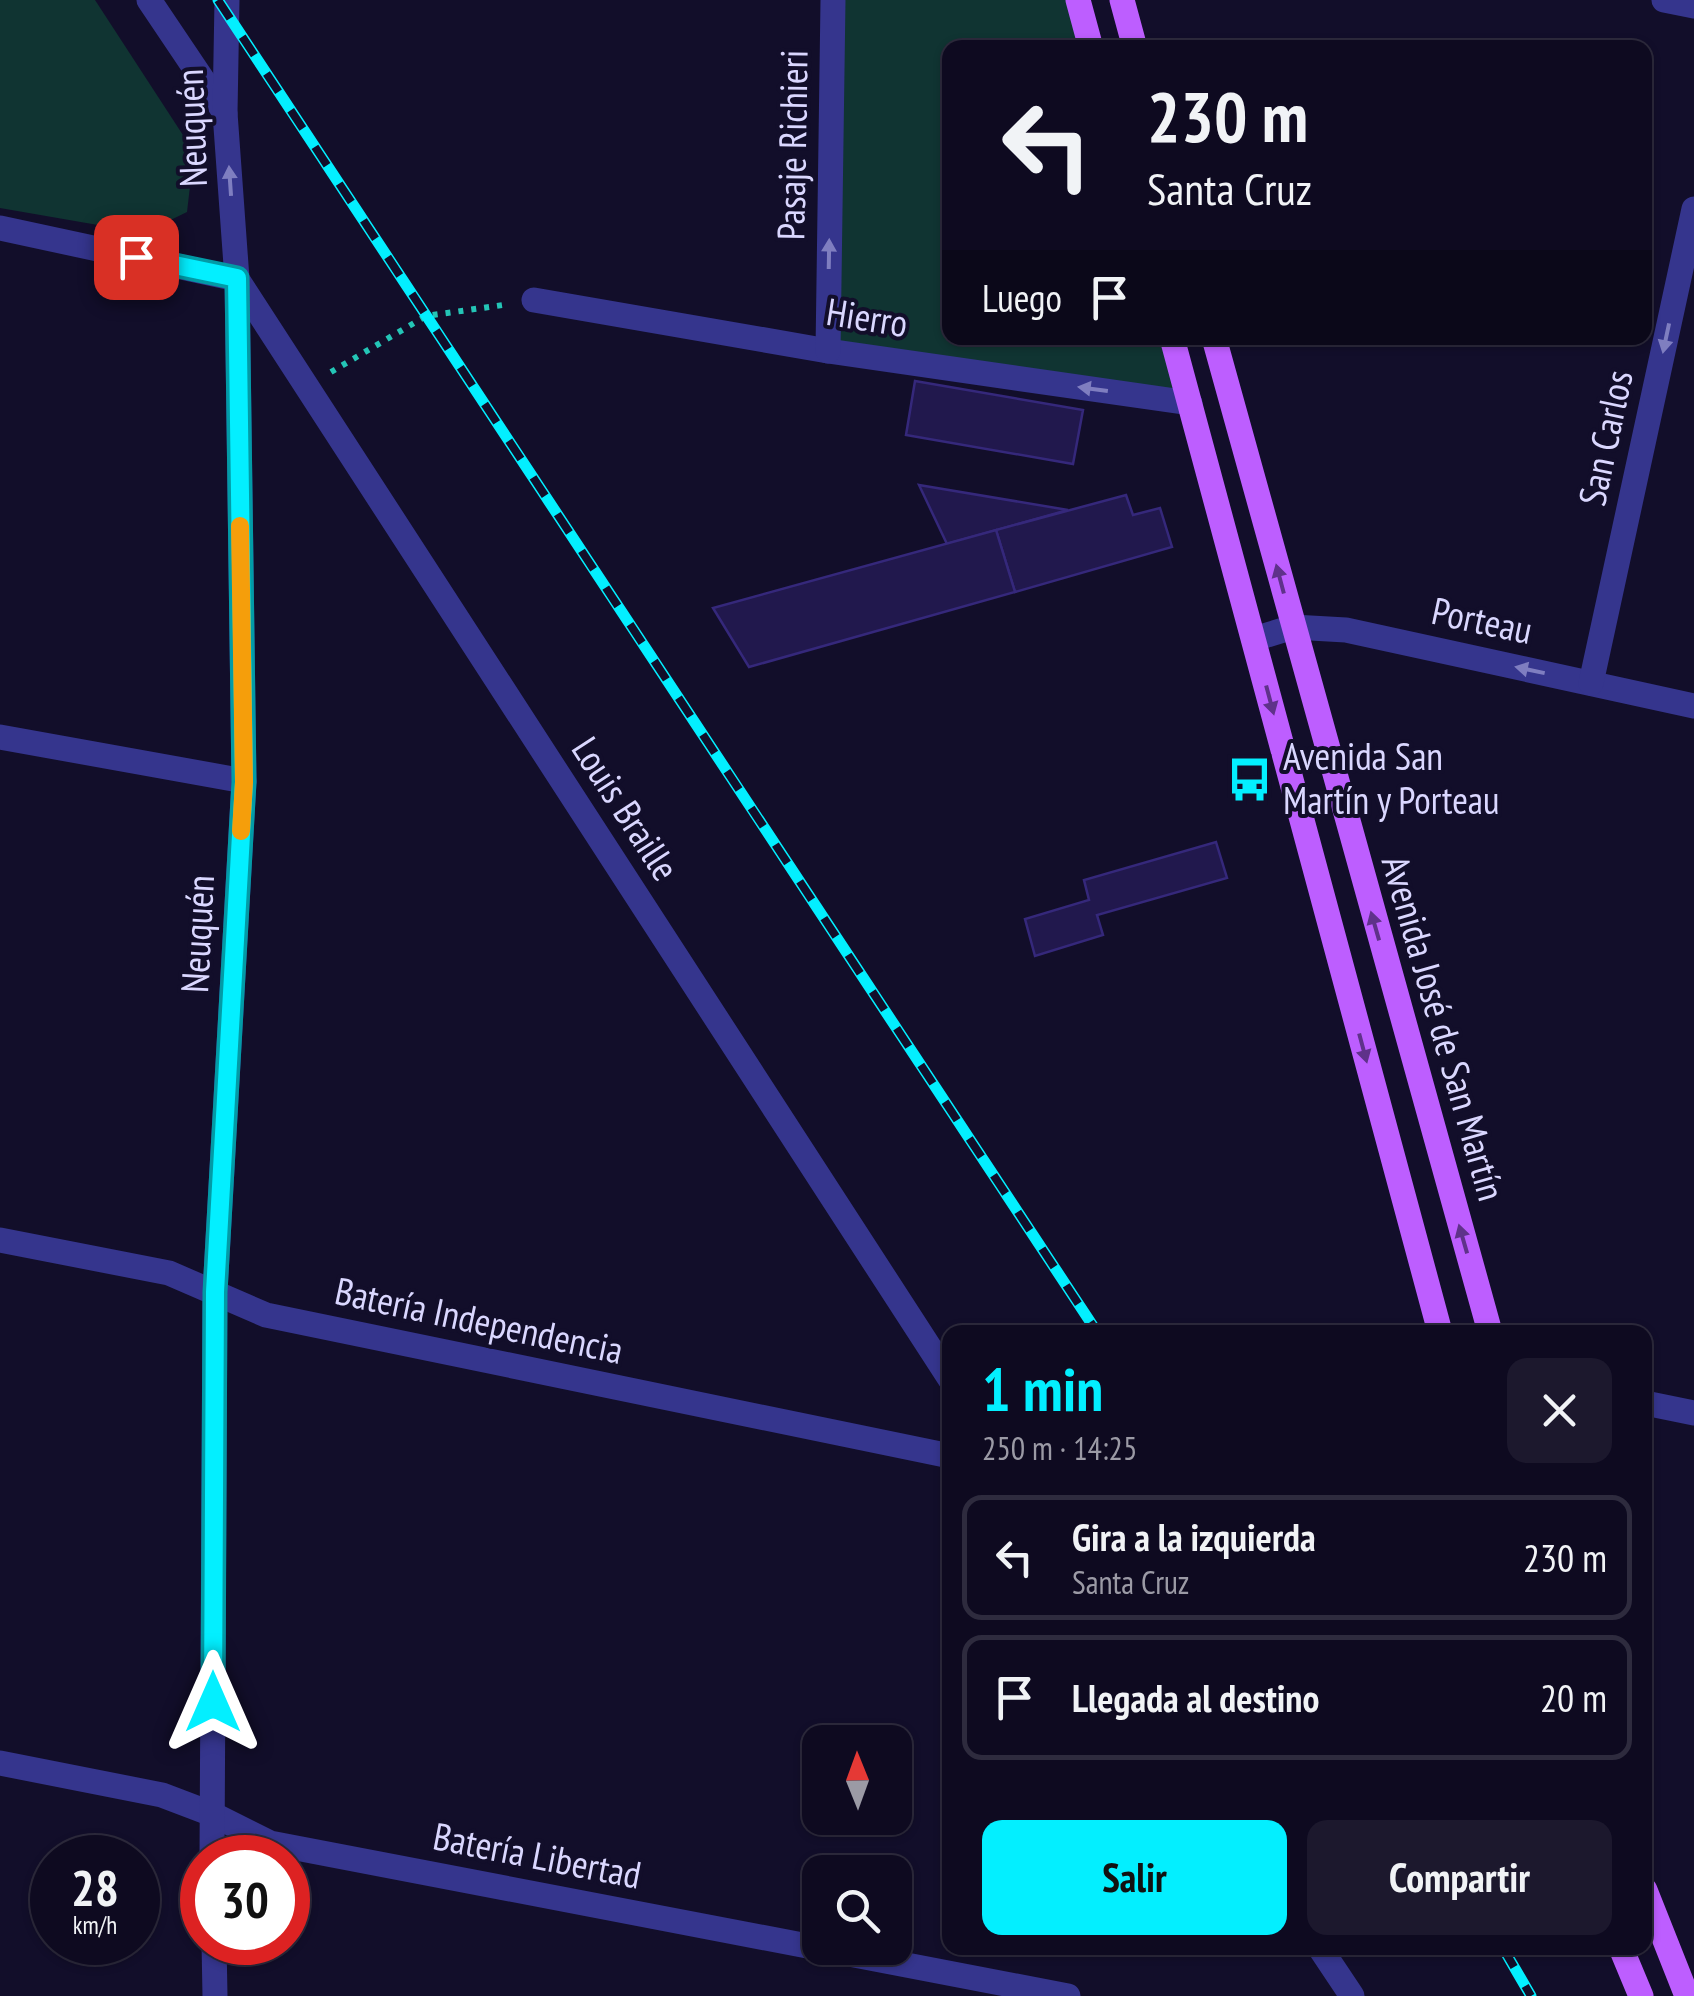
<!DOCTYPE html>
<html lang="es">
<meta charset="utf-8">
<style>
:root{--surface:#0e0a20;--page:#1c182d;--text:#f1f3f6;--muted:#9b9aa5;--line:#2e2b3e;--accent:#03efff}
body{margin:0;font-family:"PT Sans Narrow",sans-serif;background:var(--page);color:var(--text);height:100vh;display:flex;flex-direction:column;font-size:38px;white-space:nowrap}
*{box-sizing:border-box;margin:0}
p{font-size:32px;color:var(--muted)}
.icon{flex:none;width:55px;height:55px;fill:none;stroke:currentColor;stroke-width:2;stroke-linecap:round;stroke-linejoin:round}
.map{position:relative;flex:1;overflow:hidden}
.sheet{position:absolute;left:942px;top:1325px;width:710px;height:630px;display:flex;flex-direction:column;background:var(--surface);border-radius:20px;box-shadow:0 2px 8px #0004,0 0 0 2px var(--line)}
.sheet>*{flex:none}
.guide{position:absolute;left:942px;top:40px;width:710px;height:305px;border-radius:20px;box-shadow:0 2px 8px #0004,0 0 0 2px var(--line);background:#0e0a20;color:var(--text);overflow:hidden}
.needle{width:65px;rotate:359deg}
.controls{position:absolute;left:802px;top:1725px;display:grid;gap:20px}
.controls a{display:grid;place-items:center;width:110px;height:110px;border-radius:20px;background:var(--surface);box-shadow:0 2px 8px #0004,0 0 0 2px var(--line);font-size:50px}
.speed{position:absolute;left:30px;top:1835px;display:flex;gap:20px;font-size:50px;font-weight:700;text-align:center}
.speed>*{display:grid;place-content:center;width:130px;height:130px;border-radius:50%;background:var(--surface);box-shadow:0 2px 8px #0004,0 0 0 2px var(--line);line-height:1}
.speed small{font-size:25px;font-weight:400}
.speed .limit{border:15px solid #d22;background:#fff;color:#111}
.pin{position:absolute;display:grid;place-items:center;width:85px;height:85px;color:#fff;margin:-42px;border-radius:20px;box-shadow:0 5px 15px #0006}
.me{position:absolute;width:110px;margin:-55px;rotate:0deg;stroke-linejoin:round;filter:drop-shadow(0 0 8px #0008)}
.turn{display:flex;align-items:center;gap:35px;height:210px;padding:0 40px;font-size:45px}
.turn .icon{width:130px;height:130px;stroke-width:2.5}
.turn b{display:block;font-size:70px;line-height:85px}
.then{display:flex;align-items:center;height:95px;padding:0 40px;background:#0003;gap:20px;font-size:38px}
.round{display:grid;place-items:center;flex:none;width:105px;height:105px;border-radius:20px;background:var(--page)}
.summary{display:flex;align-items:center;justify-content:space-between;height:170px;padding:0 40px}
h1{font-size:60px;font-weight:700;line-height:75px;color:var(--accent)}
.button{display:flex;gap:20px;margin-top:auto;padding:20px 40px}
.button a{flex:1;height:115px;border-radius:20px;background:var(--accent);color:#111;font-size:40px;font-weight:700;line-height:115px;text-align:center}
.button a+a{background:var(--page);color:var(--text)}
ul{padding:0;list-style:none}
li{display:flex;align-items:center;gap:30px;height:125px;margin:0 20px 15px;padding:0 20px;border:5px solid var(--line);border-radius:20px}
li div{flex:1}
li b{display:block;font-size:38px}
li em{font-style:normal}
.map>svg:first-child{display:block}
</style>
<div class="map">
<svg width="1694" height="1996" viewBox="0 0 1694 1996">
<rect width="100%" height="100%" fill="#120e2a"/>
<g fill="#103432">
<path d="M0,0H95L194,152L187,212L144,233L0,208Z"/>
<path d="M833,0H1078L1091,47L950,48V338H1172L1190,403L828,351Z"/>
</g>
<g fill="#21184d" stroke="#35287b" stroke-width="2.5">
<path d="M915,381L1083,410L1073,464L906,435Z"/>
<path d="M919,485L1068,510L947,544Z"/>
<path d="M1126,495L1133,515L1160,508L1172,547L1015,592L996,530Z"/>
<path d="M996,530L1015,592L749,667L713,608Z"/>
<path d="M1216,842L1227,878L1097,915L1103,935L1035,956L1025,919L1089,900L1084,880Z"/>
</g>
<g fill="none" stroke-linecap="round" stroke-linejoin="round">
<path stroke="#24c5b6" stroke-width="6" stroke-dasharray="5 8" stroke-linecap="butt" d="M331,372L426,316L503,305"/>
<g stroke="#35358d" stroke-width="25">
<path d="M149,0L225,113"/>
<path d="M1664,0L1694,6"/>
<path d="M0,228L237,279"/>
<path d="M237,279L950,1379"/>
<path d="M534,300L828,351L1190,403"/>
<path d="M828,351L833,0"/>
<path d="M1254,639L1293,627L1346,630L1694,706"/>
<path d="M1591,683L1694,209"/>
<path d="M0,737L244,781"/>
<path d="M0,1240L169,1273L266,1315L950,1456"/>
<path d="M1645,1403L1694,1413"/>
<path d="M0,1763L162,1795L212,1814L270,1843L1068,1996"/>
<path d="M212,1858L215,1292L244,781L237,279L225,113L227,0"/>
<path d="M214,1942L215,1996"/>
<path d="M1320,1948L1352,1996"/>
</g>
<g stroke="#bd5eff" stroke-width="25">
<path d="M1078,0L1091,48"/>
<path d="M1122,0L1135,48"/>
<path d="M1172,338L1440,1332"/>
<path d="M1214,338L1490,1332"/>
<path d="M1645,1890L1687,1996"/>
<path d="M1621,1948L1641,1996"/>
</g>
<defs>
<g id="rail">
<path d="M218,0L1097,1332"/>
<path d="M1503,1948L1531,1996"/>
</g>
</defs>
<use href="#rail" stroke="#03efff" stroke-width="11"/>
<use href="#rail" stroke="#120e2a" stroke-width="8" stroke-dasharray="22" stroke-linecap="butt"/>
</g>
<defs><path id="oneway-solid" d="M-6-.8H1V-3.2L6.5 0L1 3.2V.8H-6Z" transform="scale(2.5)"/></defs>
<g fill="#7f7ec0">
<use href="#oneway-solid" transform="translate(230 181) rotate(-94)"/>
<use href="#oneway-solid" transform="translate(829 254) rotate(-89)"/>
<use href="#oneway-solid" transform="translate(1666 338) rotate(102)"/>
<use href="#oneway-solid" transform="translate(1093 389) rotate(-172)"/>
<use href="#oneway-solid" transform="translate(1530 670) rotate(-168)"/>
</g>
<g fill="#5f328a">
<use href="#oneway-solid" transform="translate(1280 579) rotate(-105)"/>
<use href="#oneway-solid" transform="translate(1270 700) rotate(75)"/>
<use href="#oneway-solid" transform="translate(1375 926) rotate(-106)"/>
<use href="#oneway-solid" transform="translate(1363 1048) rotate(75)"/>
<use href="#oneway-solid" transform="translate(1463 1239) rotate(-106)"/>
</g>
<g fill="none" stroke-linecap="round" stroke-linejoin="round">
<defs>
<path id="route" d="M136,257L237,278L244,782L215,1292L213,1702"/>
</defs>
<use href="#route" stroke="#029ba6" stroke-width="25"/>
<use href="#route" stroke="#03efff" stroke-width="18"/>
<path stroke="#f59e0b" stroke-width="18" d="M240,526L244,782L241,831"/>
</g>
<defs>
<symbol id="bus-bare" viewBox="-9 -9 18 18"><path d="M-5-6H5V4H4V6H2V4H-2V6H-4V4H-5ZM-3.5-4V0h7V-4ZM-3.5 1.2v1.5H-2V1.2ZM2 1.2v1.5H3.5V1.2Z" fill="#03efff" stroke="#120e2a" stroke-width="2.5" paint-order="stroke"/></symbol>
</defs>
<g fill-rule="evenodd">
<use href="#bus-bare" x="1218" y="748" width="63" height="63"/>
</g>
<g text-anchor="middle" stroke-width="8" stroke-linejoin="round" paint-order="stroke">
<g font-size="38" fill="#dad7ff" stroke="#120e2a">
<text transform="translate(192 128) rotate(-92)" y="13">Neuquén</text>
<text transform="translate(793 145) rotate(-89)" y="13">Pasaje Richieri</text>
<text transform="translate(867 318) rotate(9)" y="13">Hierro</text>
<text transform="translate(1606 438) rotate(-78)" y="13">San Carlos</text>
<text transform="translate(1482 621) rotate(12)" y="13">Porteau</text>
<text transform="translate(625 809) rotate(57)" y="13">Louis Braille</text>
<text transform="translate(198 934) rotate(-87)" y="13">Neuquén</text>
<text transform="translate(1443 1028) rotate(74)" y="13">Avenida José de San Martín</text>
<text transform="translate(479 1321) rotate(12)" y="13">Batería Independencia</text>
<text transform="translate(537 1856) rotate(11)" y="13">Batería Libertad</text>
</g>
<g font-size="38" fill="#dad7ff" stroke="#120e2a" text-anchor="start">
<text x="1283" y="770">Avenida San<tspan x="1283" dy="44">Martín y Porteau</tspan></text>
</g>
</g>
</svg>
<div class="controls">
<a><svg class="needle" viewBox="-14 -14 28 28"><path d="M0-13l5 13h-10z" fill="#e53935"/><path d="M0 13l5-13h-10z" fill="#9b9aa5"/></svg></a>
<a><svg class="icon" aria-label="search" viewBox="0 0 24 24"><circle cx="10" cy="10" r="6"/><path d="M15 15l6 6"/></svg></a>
</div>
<div class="speed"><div>28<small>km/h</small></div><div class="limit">30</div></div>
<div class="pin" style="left:136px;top:257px;background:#d93025"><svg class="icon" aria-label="arrive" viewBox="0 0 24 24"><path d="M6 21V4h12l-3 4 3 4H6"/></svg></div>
<svg class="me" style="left:213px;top:1702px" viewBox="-20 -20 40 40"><path d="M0-17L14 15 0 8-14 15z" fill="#03efff" stroke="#fff" stroke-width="4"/></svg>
<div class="guide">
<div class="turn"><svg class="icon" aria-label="left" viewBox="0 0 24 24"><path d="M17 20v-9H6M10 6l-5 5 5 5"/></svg><div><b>230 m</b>Santa Cruz</div></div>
<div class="then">Luego<svg class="icon" aria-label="arrive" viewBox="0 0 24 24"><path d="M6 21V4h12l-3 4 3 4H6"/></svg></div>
</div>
<section class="sheet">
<div class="summary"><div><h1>1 min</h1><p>250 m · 14:25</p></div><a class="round"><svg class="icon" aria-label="close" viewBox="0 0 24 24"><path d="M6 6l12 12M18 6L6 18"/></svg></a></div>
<ul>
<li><svg class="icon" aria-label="left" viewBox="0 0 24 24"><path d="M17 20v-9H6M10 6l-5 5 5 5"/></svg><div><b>Gira a la izquierda</b><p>Santa Cruz</p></div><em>230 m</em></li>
<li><svg class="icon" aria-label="arrive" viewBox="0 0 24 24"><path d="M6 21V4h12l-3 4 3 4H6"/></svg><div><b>Llegada al destino</b></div><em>20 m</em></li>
</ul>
<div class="button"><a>Salir</a><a>Compartir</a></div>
</section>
</div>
